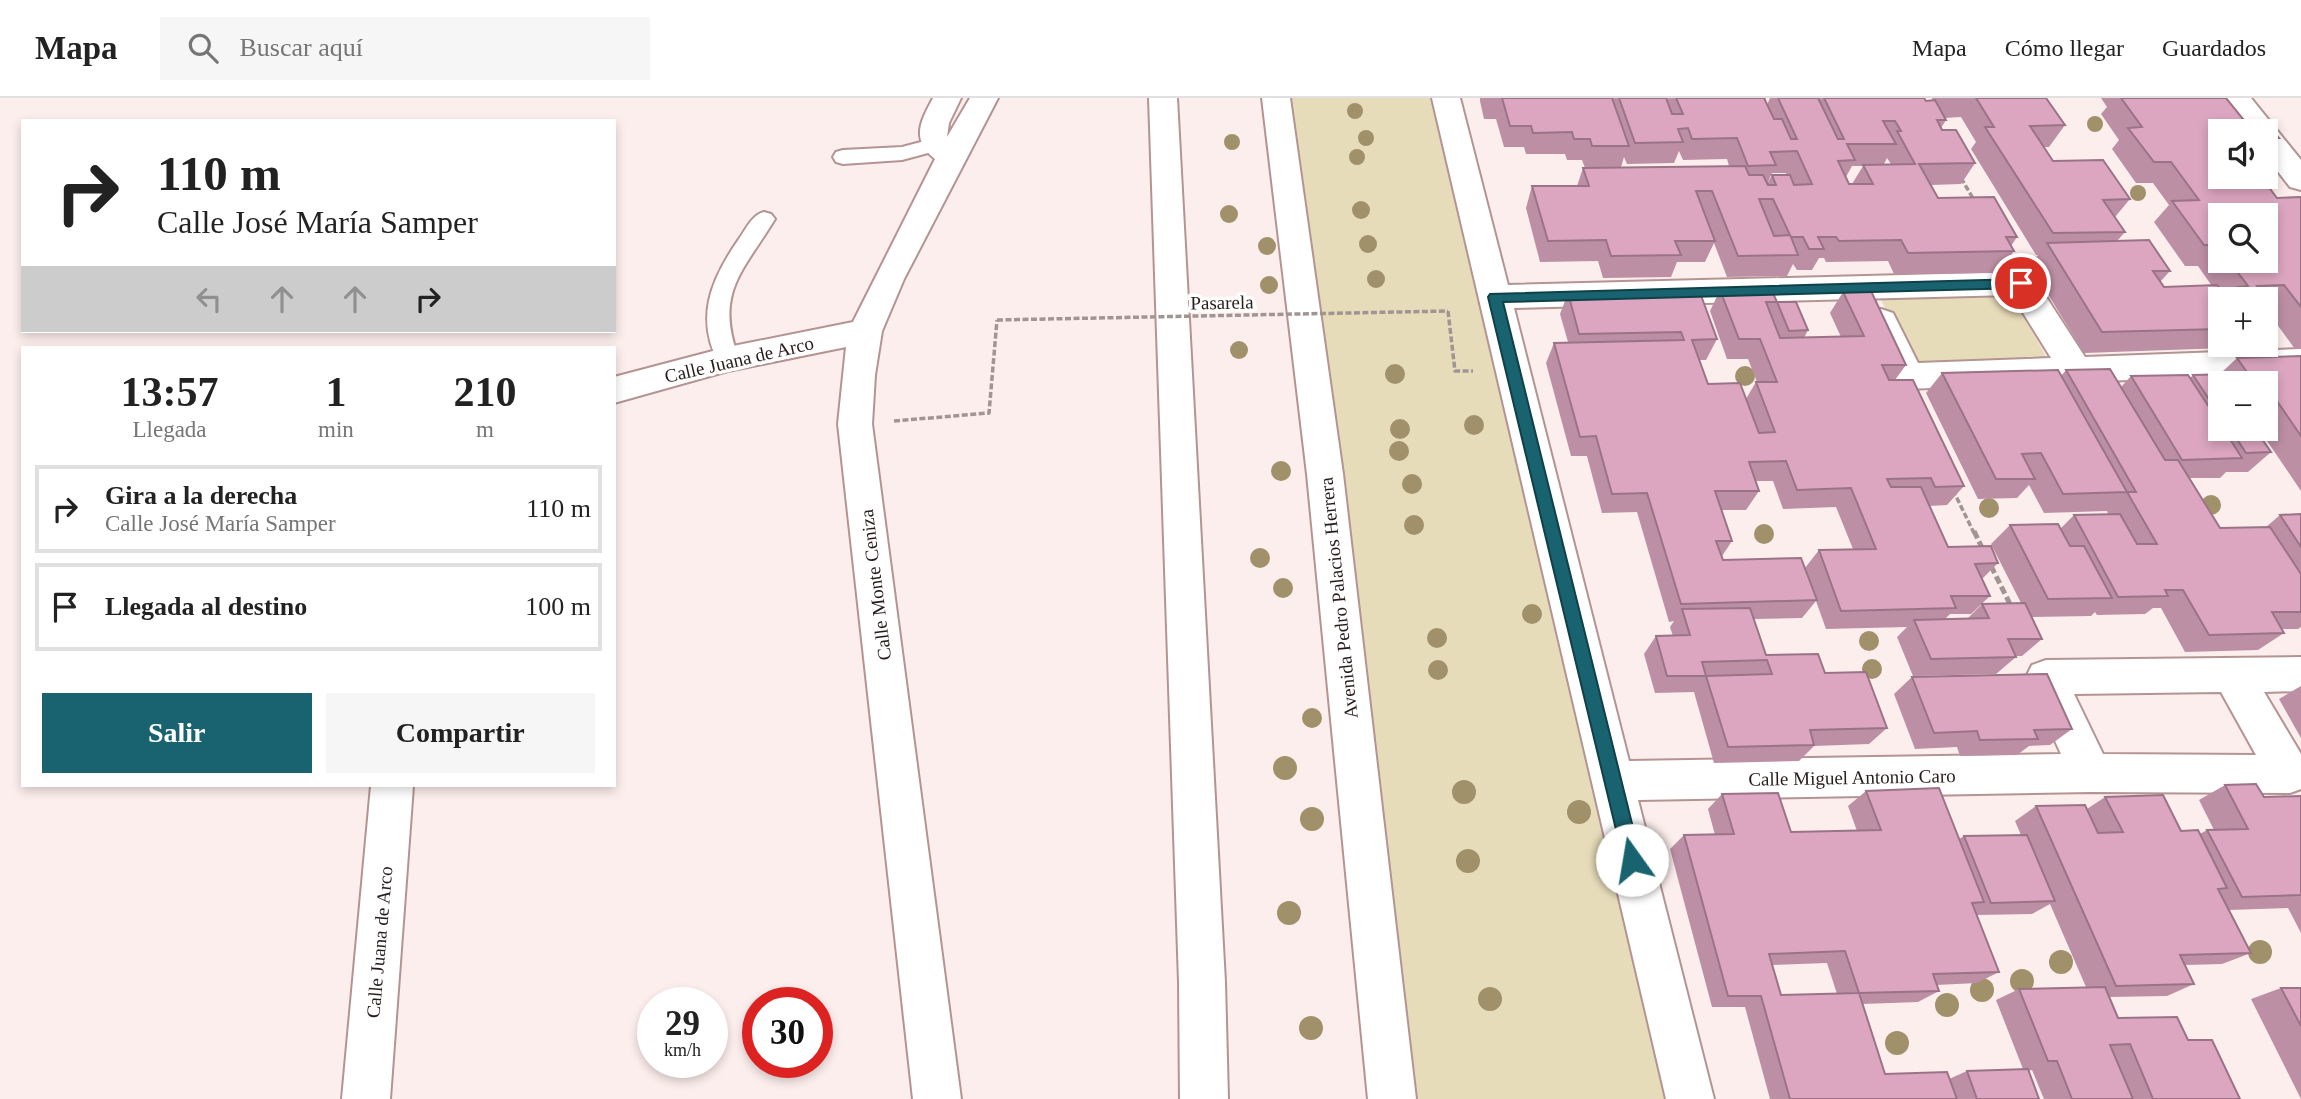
<!DOCTYPE html>
<html lang="es">
<meta charset="utf-8">
<style>
:root{--surface:#fff;--page:#f6f6f6;--text:#222;--muted:#767676;--line:#e0e0e0;--accent:#18636f}
body{margin:0;font-family:"Times New Roman",serif;background:var(--page);color:var(--text);height:100vh;display:flex;flex-direction:column;font-size:26px;white-space:nowrap}
*{box-sizing:border-box;margin:0}
p{font-size:23px;color:var(--muted)}
.icon{flex:none;width:38px;height:38px;fill:none;stroke:currentColor;stroke-width:2;stroke-linecap:round;stroke-linejoin:round}
.map{position:relative;flex:1;overflow:hidden}
.panel{position:absolute;left:21px;top:248px;width:595px;height:441px;display:flex;flex-direction:column;background:var(--surface);border-radius:0px;box-shadow:0 4px 10px #0003}
.panel>*{flex:none}
.guide{position:absolute;left:21px;top:21px;width:595px;height:214px;border-radius:0px;box-shadow:0 4px 10px #0003;background:#fff;color:var(--text);overflow:hidden}
.controls{position:absolute;left:2208px;top:21px;display:grid;gap:14px}
.controls a{display:grid;place-items:center;width:70px;height:70px;border-radius:0px;background:var(--surface);box-shadow:0 4px 10px #0003;font-size:35px}
.speed{position:absolute;left:637px;top:889px;display:flex;gap:14px;font-size:35px;font-weight:700;text-align:center}
.speed>*{display:grid;place-content:center;width:91px;height:91px;border-radius:50%;background:var(--surface);box-shadow:0 4px 10px #0003;line-height:1}
.speed small{font-size:18px;font-weight:400}
.speed .limit{border:10px solid #d22;background:#fff;color:#111}
.pin{position:absolute;display:grid;place-items:center;width:60px;height:60px;color:#fff;margin:-30px;border:4px solid #fff;border-radius:50%;box-shadow:0 2px 7px #0007}
.me{position:absolute;width:77px;margin:-38px;rotate:347deg;stroke-linejoin:round;filter:drop-shadow(0 0 5px #0008)}
.turn{display:flex;align-items:center;gap:24px;height:147px;padding:0 21px;font-size:32px}
.turn .icon{width:91px;height:91px;stroke-width:2.5}
.turn b{display:block;font-size:49px;line-height:60px}
.lanes{display:flex;align-items:center;height:66px;padding:0 21px;background:#0003;justify-content:center;gap:35px;direction:ltr}
.lanes .off{opacity:.35}
.eta{display:flex;justify-content:space-evenly;align-items:center;height:119px;text-align:center}
.eta b{font-size:42px;font-weight:600;line-height:49px}
.action{display:flex;gap:14px;margin-top:auto;padding:14px 21px}
.action a{flex:1;height:80px;border-radius:0px;background:var(--accent);color:#fff;font-size:28px;font-weight:600;line-height:80px;text-align:center}
.action a+a{background:var(--page);color:var(--text)}
ul{padding:0;list-style:none}
li{display:flex;align-items:center;gap:21px;height:88px;margin:0 14px 10px;padding:0 7px;border:4px solid var(--line);border-radius:0px}
li div{flex:1}
li b{display:block;font-size:26px}
li em{font-style:normal}
header{display:flex;align-items:center;gap:42px;box-sizing:border-box;height:98px;padding:0 35px;background:var(--surface);border-bottom:2px solid var(--line)}
header strong{font-size:33px}
nav{display:flex;gap:38px;margin-inline-start:auto;font-size:24px}
.search{width:490px;height:63px;background:var(--page);display:flex;align-items:center;gap:18px;box-sizing:border-box;padding:0 24px;border-radius:0px;color:var(--muted);font-size:26px}
.map>svg:first-child{display:block}
</style>
<header>
<strong>Mapa</strong>
<div class="search"><svg class="icon" aria-label="search" viewBox="0 0 24 24"><circle cx="10" cy="10" r="6"/><path d="M15 15l6 6"/></svg>Buscar aquí</div>
<nav><a>Mapa</a><a>Cómo llegar</a><a>Guardados</a></nav>
</header>
<div class="map">
<svg width="2301" height="1001" viewBox="0 0 2301 1001">
<rect width="100%" height="100%" fill="#fceeed"/>
<g fill="#e7dcba">
<path d="M1276,0H1446L1690,1001H1392Z"/>
<path d="M2009,191L2048,262L1910,264L1877,193Z"/>
</g>
<g fill="none" stroke-linecap="round" stroke-linejoin="round">
<defs>
<g id="service">
<path d="M936,40L943,41L946,46L943,51L902,62L843,66L836,64L833,59L836,54L843,52L902,49Z"/>
<path d="M764,114L771,116L775,121C742,175 714,195 739,261L736,267L728,269L720,267C694,221 711,181 739,141C746,131 752,117 764,114Z"/>
</g>
<g id="minor">
<path d="M933,0H961L949,25L947,39L970,0H998L904,181L882,233L875,277L872,326L961,1001H913L838,326L846,249L728,273L614,305V279L728,249L853,224L935,61C910,41 921,23 933,0Z"/>
<path d="M1432,0H1460L1508,187L2021,174L2032,177L2085,259L2301,251V275L1907,291L1895,287L1865,223L1869,215L1881,211L1893,215L1918,265L2051,260L2012,197L1514,210L1629,663L2061,656L2026,579L2032,567L2046,562L2301,559V593L2264,594L2301,656V691L2290,695L2091,694L1638,702L1714,1001H1666ZM2221,594L2256,657L2103,656L2074,596Z"/>
<path d="M2222,0H2251L2301,62V92L2290,89L2266,58V33H2248Z"/>
<path d="M371,688H413L390,1001H342Z"/>
</g>
<g id="secondary">
<path d="M1149,0H1177L1225,884L1228,1001H1180L1179,884Z"/>
<path d="M1262,0H1290L1343,376L1416,1001H1368L1307,376Z"/>
</g>
</defs>
<use href="#service" stroke="#b49492" stroke-width="4"/>
<use href="#minor" stroke="#b49492" stroke-width="4"/>
<use href="#secondary" stroke="#b49492" stroke-width="4"/>
<g stroke="#a19594" stroke-width="3.5" stroke-dasharray="6 2.5" stroke-linecap="butt">
<path d="M1961,80L1974,102"/>
<path d="M1448,213L1455,273H1473"/>
<path d="M894,323L989,315L997,222"/>
<path d="M1953,392L1974,435"/>
</g>
<g stroke="#a19594" stroke-width="5" stroke-dasharray="8 3.5" stroke-linecap="butt">
<path d="M1974,433L1984,454"/>
<path d="M1991,468L2012,510"/>
</g>
<use href="#service" fill="#fff" fill-rule="evenodd"/>
<use href="#minor" fill="#fff" fill-rule="evenodd"/>
<use href="#secondary" fill="#fff" fill-rule="evenodd"/>
<path stroke="#a19594" stroke-width="3.5" stroke-dasharray="6 2.5" stroke-linecap="butt" d="M997,222L1448,213"/>
</g>
<g fill="#a1916b">
<circle cx="1355" cy="13" r="8"/>
<circle cx="2095" cy="26" r="8"/>
<circle cx="1366" cy="40" r="8"/>
<circle cx="1232" cy="44" r="8"/>
<circle cx="1357" cy="59" r="8"/>
<circle cx="2138" cy="95" r="8"/>
<circle cx="1361" cy="112" r="9"/>
<circle cx="1229" cy="116" r="9"/>
<circle cx="1368" cy="146" r="9"/>
<circle cx="1267" cy="148" r="9"/>
<circle cx="1376" cy="181" r="9"/>
<circle cx="1269" cy="187" r="9"/>
<circle cx="1239" cy="252" r="9"/>
<circle cx="1395" cy="276" r="10"/>
<circle cx="1745" cy="278" r="10"/>
<circle cx="1474" cy="327" r="10"/>
<circle cx="1400" cy="331" r="10"/>
<circle cx="1399" cy="353" r="10"/>
<circle cx="1281" cy="373" r="10"/>
<circle cx="1412" cy="386" r="10"/>
<circle cx="2211" cy="407" r="10"/>
<circle cx="1989" cy="410" r="10"/>
<circle cx="1414" cy="427" r="10"/>
<circle cx="1764" cy="436" r="10"/>
<circle cx="1260" cy="460" r="10"/>
<circle cx="1283" cy="490" r="10"/>
<circle cx="1532" cy="516" r="10"/>
<circle cx="1437" cy="540" r="10"/>
<circle cx="1869" cy="543" r="10"/>
<circle cx="1872" cy="571" r="10"/>
<circle cx="1438" cy="572" r="10"/>
<circle cx="1312" cy="620" r="10"/>
<circle cx="1285" cy="670" r="12"/>
<circle cx="1464" cy="694" r="12"/>
<circle cx="1579" cy="714" r="12"/>
<circle cx="1312" cy="721" r="12"/>
<circle cx="1468" cy="763" r="12"/>
<circle cx="1289" cy="815" r="12"/>
<circle cx="2260" cy="854" r="12"/>
<circle cx="2061" cy="864" r="12"/>
<circle cx="2022" cy="883" r="12"/>
<circle cx="1982" cy="892" r="12"/>
<circle cx="1490" cy="901" r="12"/>
<circle cx="1947" cy="907" r="12"/>
<circle cx="1311" cy="930" r="12"/>
<circle cx="1897" cy="945" r="12"/>
</g>
<g fill="#bd8fa5" fill-rule="evenodd">
<path d="M1480,0H1766L1765,2L1767,7L1770,0H1924L1926,3H1933L1932,0H2046L2065,27L2049,49H2044L2053,63L2103,62L2130,101L2115,119L2125,134L2117,143L2149,142L2170,173L2160,184L2164,189L2212,188L2198,168H2185L2154,124L2169,107L2153,85H2136L2112,51L2119,42L2101,16L2107,9L2101,0H2226L2247,26H2267L2279,40L2268,52L2276,61L2266,71V33H2221V79H2261L2277,100L2301,99V251H2295L2268,214L2266,215V201H2221V247H2230L2226,250L2084,255L2030,167L2038,157H2036L1971,51L1976,44L1961,19L1945,20L1946,22L1941,30L1942,32H1956L1975,65L1961,86L1931,87L1938,100L1994,99L2017,139L2011,148L2014,153L1998,175L1894,176L1888,163L1826,164L1824,160H1819L1812,172H1797L1793,166L1787,178L1727,179L1714,145L1705,164H1677L1671,179L1603,180L1598,163L1540,164L1526,110L1532,88H1577L1583,70L1729,68L1727,61L1683,62L1679,53L1674,65L1627,66L1624,59L1621,69L1585,70L1582,62H1567L1565,56H1526L1524,49H1504L1496,21H1484L1480,3ZM1887,60L1891,66H1884ZM1852,68H1863L1852,86H1849L1846,79ZM1772,75H1786V77H1772L1767,86ZM2221,117H2266V163H2221Z"/>
<path d="M1720,192L1777,204L1770,216L1777,204L1808,232L1804,240L1841,239L1830,215L1843,194L1906,267L1895,282L1964,388L1947,407L1929,408L1948,449L1998,465L1982,481L1990,498L1971,516H1950L1945,521H1967L1982,506L2021,505L1991,446L2010,427L2061,430L2074,417L2108,416L2107,413L2044,415L2029,387L2017,400L1978,401L1926,295L1942,275L2061,278L2066,272L2121,289L2131,278L2190,280L2193,277L2220,276L2237,260L2301,258V393L2259,331H2266V285H2221V331H2256H2255L2271,354L2248,374H2226L2220,380H2189L2220,430L2266,429L2280,417L2301,416V529L2298,531H2282L2284,535L2258,552L2185,554L2161,510H2153L2145,516L2097,517L2095,514L2091,518L2032,519L2042,541L2022,558H2016V559L1996,576L1913,578L1897,539L1907,529L1826,531L1816,503L1802,520L1754,521L1766,557L1825,575L1887,630L1869,646L1814,648L1799,663L1714,665L1694,594L1655,595L1644,556L1656,538H1673L1670,529L1674,523L1669,524L1637,414L1602,415L1587,358H1571L1546,265L1554,245L1568,244L1560,216L1568,195L1717,241L1706,262H1699L1708,286L1746,301L1756,284H1757L1748,261H1727L1710,213ZM1756,383H1773L1783,411L1836,409L1853,451L1819,452L1805,470L1723,462L1722,458L1732,443L1722,412H1746L1759,393Z"/>
<path d="M1912,579L2072,631L2050,647L2029,648L2017,657L1960,658L1957,649L1915,651L1894,596Z"/>
<path d="M2301,588V640L2279,601Z"/>
<path d="M2225,687L2264,699L2301,698V835L2288,810L2229,812L2251,855L2222,866L2185,867L2194,886L2167,898L2109,899L2118,920L2188,942L2240,1001H2044L2032,972L2028,973L2039,1001H1770L1745,909H1712L1670,751L1684,737H1715L1708,711L1722,696L1791,734L1857,733L1848,708L1866,693L1959,741L1964,738L2021,737L2015,723L2036,708L2087,711L2105,699L2181,733L2200,736L2207,732H2214L2199,702ZM2050,806L2086,889L2019,891L1996,902L2023,971L1967,973L1949,981L1885,976L1863,906L1918,904L1939,893L1936,887L1977,885L1999,874L1977,817L2032,816ZM1827,865L1837,896L1781,897L1772,867Z"/>
<path d="M2281,890H2301V1001L2251,901Z"/>
</g>
<g fill="#dca6c0" stroke="#9a7486" stroke-width="2" fill-rule="evenodd">
<path d="M1502,0H1612L1629,48H1592L1590,41H1574L1572,34L1533,35L1531,28H1510Z"/>
<path d="M1619,0H1666L1672,16H1683L1676,0H1764L1774,21H1782L1791,41H1797L1778,0H1818L1838,41H1844L1824,0H1924L1926,3L1935,2L1946,22H1937L1942,32H1956L1975,65L1919,66L1938,100L1994,99L2017,139H2006L2014,153L1908,155L1901,142L1839,143L1836,139H1818L1824,151H1809L1803,139H1791L1798,157L1738,158L1712,93H1696L1715,143H1675L1681,157L1611,158L1606,142L1548,143L1532,88H1589L1583,70L1745,68L1749,77H1763L1768,87H1776L1772,77H1790L1794,87L1812,86L1797,53L1770,54L1776,67L1748,68L1737,40L1692,41L1688,30L1678,31L1683,44L1635,45ZM1883,23H1895L1901,33H1897L1915,66L1863,67L1873,86H1849L1838,63L1855,62L1847,46H1896ZM1759,101H1773L1790,137L1774,138Z"/>
<path d="M1976,0H2046L2065,27L2030,28L2053,63L2103,62L2130,101L2103,102L2125,134L2053,135L1985,29H1994Z"/>
<path d="M2121,0H2226L2247,26H2267L2279,40H2266V33H2221V79H2261L2277,100L2301,99V209L2284,187L2257,188L2273,209H2266V201H2247L2238,189L2248,188L2229,163H2266V117H2221V151L2218,147H2204L2172,103L2199,102L2171,64H2154L2128,30L2142,29Z"/>
<path d="M2266,50L2276,61H2266Z"/>
<path d="M2149,142L2170,173H2153L2164,189L2217,187L2227,201H2221V231L2102,234L2047,145Z"/>
<path d="M1771,191L1777,204H1766L1780,240L1864,238L1843,194L1871,193L1906,267H1882L1889,282H1913L1964,388L1935,389L1931,380L1887,381L1891,389H1921L1948,449L1991,448L1998,465L1975,466L1990,498H1951L1956,510L1841,513L1819,452L1876,451L1851,390L1797,392L1786,363L1749,364L1759,393H1715L1732,443H1716L1723,462L1801,460L1817,502L1681,506L1647,395L1612,396L1596,338L1580,339L1554,245L1684,242L1681,234L1579,236L1568,195L1699,192L1717,241L1692,242L1708,286L1740,285L1759,335L1775,334L1756,284H1777L1760,241H1739L1720,192Z"/>
<path d="M1777,204H1796L1808,232L1789,233Z"/>
<path d="M2301,258V338L2266,287V285L2254,284L2237,260Z"/>
<path d="M2110,271L2165,362H2178L2220,430L2270,429L2301,476V514H2272L2284,535L2209,537L2183,492H2165L2168,498L2118,499L2074,417L2120,416L2137,446H2157L2127,394H2136L2066,272Z"/>
<path d="M2058,272L2127,394L2063,396L2041,355L2022,356L2035,381H1996L1942,275Z"/>
<path d="M2237,276L2243,285H2221V331H2255L2271,354L2246,355L2235,338H2228L2242,360L2182,362L2131,278L2188,277L2215,318H2220L2193,277Z"/>
<path d="M2301,416V449L2280,417Z"/>
<path d="M2058,426L2070,448H2084L2112,500L2048,501L2010,427Z"/>
<path d="M2025,505L2042,541H2008L2016,559L1931,561L1914,522L1989,520L1982,506Z"/>
<path d="M1750,510L1766,557L1818,556L1825,575L1866,574L1887,630L1810,632L1814,647L1728,649L1706,578H1667L1656,538L1690,537L1682,511ZM1767,562L1772,576L1706,578L1702,564Z"/>
<path d="M2047,576L2072,631L2034,632L2038,641L1980,642L1977,633L1934,635L1912,579Z"/>
<path d="M2256,686L2264,699L2301,698V797L2242,799L2207,732L2248,731L2225,687Z"/>
<path d="M1939,690L1984,804L1972,805L1999,874L1933,876L1939,893L1859,895L1885,976L1947,974L1957,1001H1790L1761,898H1728L1684,737L1734,736L1722,696L1778,695L1791,734L1881,732L1866,693ZM1845,853L1859,895L1781,897L1769,856Z"/>
<path d="M2163,697L2181,733L2198,732L2227,790L2218,791L2251,855L2180,857L2194,886L2116,888L2036,708L2085,707L2098,735L2123,734L2105,699Z"/>
<path d="M2027,737L2055,803L1991,805L1964,738Z"/>
<path d="M2105,889L2118,920L2177,919L2188,942H2212L2240,1001H2153L2130,946L2110,947L2133,1001H2072L2057,963H2048L2019,891Z"/>
<path d="M2281,890H2301V928Z"/>
<path d="M2028,971L2039,1001H1977L1967,973Z"/>
</g>
<path fill="#18636f" stroke="#104048" stroke-width="2" d="M2021,181L2028,185L2021,190L1503,204L1641,762L1638,769L1632,771L1625,769L1488,199L1490,196Z"/>
<g text-anchor="middle" stroke-width="7" stroke-linejoin="round" paint-order="stroke">
<g font-size="19" fill="#271c1b" stroke="#fff">
<text transform="translate(1222 204) rotate(-1)" y="7">Pasarela</text>
<text transform="translate(739 261) rotate(-13)" y="7">Calle Juana de Arco</text>
<text transform="translate(875 487) rotate(-97)" y="7">Calle Monte Ceniza</text>
<text transform="translate(1338 500) rotate(-96)" y="7">Avenida Pedro Palacios Herrera</text>
<text transform="translate(1852 679) rotate(-1)" y="7">Calle Miguel Antonio Caro</text>
<text transform="translate(379 844) rotate(-85)" y="7">Calle Juana de Arco</text>
</g>
</g>
</svg>
<div class="controls">
<a><svg class="icon" aria-label="sound" viewBox="0 0 24 24"><path d="M4 9h4l5-4v14l-5-4H4zM17 9q2 3 0 6"/></svg></a>
<a><svg class="icon" aria-label="search" viewBox="0 0 24 24"><circle cx="10" cy="10" r="6"/><path d="M15 15l6 6"/></svg></a>
<a>+</a>
<a>−</a>
</div>
<div class="speed"><div>29<small>km/h</small></div><div class="limit">30</div></div>
<div class="pin" style="left:2021px;top:185px;background:#d93025"><svg class="icon" aria-label="arrive" viewBox="0 0 24 24"><path d="M6 21V4h12l-3 4 3 4H6"/></svg></div>
<svg class="me" style="left:1632px;top:762px" viewBox="-20 -20 40 40"><circle r="19" fill="#fff"/><path d="M0-13L10 11 0 6-10 11z" fill="#18636f"/></svg>
<div class="guide">
<div class="turn"><svg class="icon" aria-label="right" viewBox="0 0 24 24"><path d="M7 20v-9h11M14 6l5 5-5 5"/></svg><div><b>110 m</b>Calle José María Samper</div></div>
<div class="lanes"><svg class="icon off" aria-label="left" viewBox="0 0 24 24"><path d="M17 20v-9H6M10 6l-5 5 5 5"/></svg><svg class="icon off" aria-label="ahead" viewBox="0 0 24 24"><path d="M12 20V5M6 11l6-6 6 6"/></svg><svg class="icon off" aria-label="ahead" viewBox="0 0 24 24"><path d="M12 20V5M6 11l6-6 6 6"/></svg><svg class="icon" aria-label="right" viewBox="0 0 24 24"><path d="M7 20v-9h11M14 6l5 5-5 5"/></svg></div>
</div>
<section class="panel">
<div class="eta">
<div><b>13:57</b><p>Llegada</p></div>
<div><b>1</b><p>min</p></div>
<div><b>210</b><p>m</p></div>
</div>
<ul>
<li><svg class="icon" aria-label="right" viewBox="0 0 24 24"><path d="M7 20v-9h11M14 6l5 5-5 5"/></svg><div><b>Gira a la derecha</b><p>Calle José María Samper</p></div><em>110 m</em></li>
<li><svg class="icon" aria-label="arrive" viewBox="0 0 24 24"><path d="M6 21V4h12l-3 4 3 4H6"/></svg><div><b>Llegada al destino</b></div><em>100 m</em></li>
</ul>
<div class="action"><a>Salir</a><a>Compartir</a></div>
</section>
</div>
